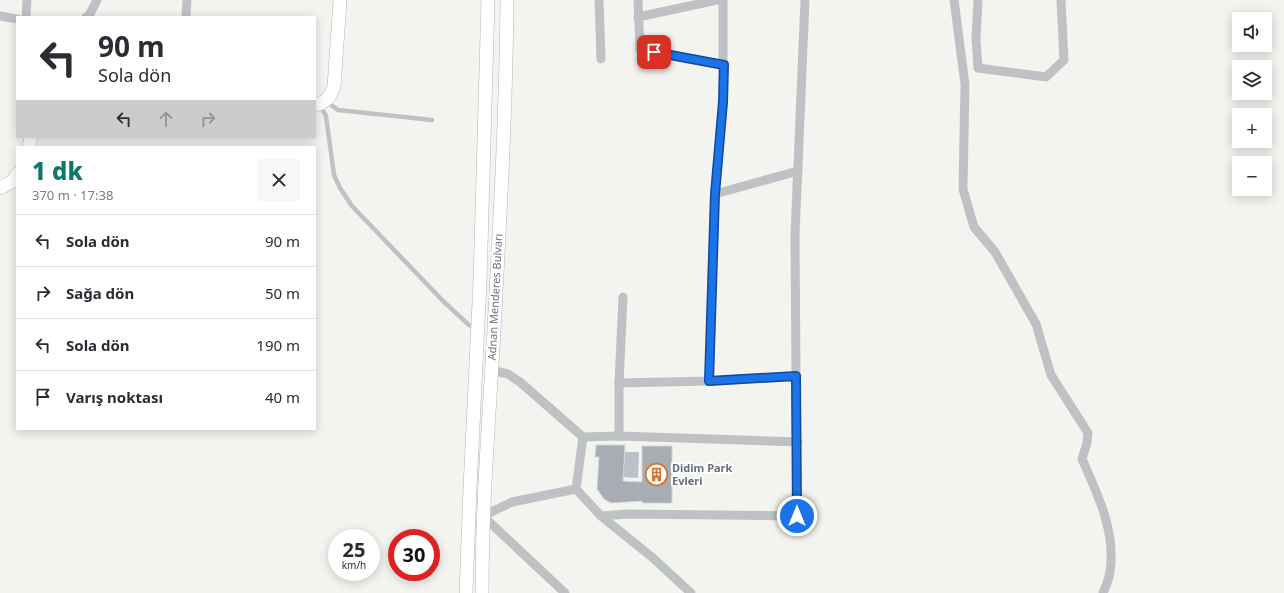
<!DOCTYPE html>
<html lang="tr">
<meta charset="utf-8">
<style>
:root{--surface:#fff;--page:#f7f7f7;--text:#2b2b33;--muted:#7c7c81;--line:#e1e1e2;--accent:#0f766e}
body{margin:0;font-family:"Noto Sans",sans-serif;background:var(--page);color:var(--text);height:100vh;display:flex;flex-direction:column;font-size:15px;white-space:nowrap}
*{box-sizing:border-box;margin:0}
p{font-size:13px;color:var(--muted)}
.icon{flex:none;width:22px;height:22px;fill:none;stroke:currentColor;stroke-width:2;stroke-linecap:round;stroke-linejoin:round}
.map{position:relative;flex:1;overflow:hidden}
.details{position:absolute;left:16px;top:146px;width:300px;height:284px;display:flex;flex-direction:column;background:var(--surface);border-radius:0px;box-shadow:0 2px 10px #0003}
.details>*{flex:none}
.guide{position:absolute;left:16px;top:16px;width:300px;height:122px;border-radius:0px;box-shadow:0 2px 10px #0003;background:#fff;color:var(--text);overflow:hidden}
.tools{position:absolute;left:1232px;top:12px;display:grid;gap:8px}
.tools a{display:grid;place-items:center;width:40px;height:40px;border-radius:0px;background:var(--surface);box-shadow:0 2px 10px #0003;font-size:20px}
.speed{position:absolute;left:328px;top:529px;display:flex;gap:8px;font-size:20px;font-weight:700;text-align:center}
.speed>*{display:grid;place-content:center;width:52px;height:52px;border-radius:50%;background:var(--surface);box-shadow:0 2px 10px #0003;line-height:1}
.speed small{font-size:10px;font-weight:400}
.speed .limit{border:6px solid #d22;background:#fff;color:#111}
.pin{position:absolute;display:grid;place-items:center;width:34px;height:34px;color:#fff;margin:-17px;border-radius:8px;box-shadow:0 2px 6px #0006}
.me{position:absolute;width:44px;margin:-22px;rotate:0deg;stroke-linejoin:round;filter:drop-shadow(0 0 3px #0008)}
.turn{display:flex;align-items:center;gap:14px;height:84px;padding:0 16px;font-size:18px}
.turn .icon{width:52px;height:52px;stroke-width:2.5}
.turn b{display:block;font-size:28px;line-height:34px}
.lanes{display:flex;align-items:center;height:38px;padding:0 16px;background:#0003;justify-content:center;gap:20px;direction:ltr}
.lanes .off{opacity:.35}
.round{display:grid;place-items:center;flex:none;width:42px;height:42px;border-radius:0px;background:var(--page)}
.head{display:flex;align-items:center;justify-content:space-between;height:68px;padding:0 16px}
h1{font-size:24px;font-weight:800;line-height:30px;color:var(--accent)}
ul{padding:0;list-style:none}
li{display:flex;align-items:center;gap:12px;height:52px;padding:0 16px;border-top:1px solid var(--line)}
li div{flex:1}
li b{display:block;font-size:15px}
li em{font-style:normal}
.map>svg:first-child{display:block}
</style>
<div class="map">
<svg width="1284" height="593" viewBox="0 0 1284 593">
<rect width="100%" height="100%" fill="#f3f4f0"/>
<path fill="#bac1c8" d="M625,452H639L638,478L623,477Z"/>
<path fill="#a8adb3" stroke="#d5d5d3" d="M596,445H625L623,481L642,482V446H672V503H642V501L611,503L604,499L597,489L599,457H595Z"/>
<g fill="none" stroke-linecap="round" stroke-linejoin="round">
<defs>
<g id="secondary">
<path d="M315,105C326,103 330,97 334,87L340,0"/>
<path d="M29,147L31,137"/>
<path d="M0,188L13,181L17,174"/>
<path d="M466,593L470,488L480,282L488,0"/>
<path d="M482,593C482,505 489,418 494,330C500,220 506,110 507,0"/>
</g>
</defs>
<use href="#secondary" stroke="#b2b5ba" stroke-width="14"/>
<g stroke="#bfc2c5" stroke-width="4.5">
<path d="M327,102L338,110L432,120"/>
<path d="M320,105L326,116L334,175L340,188L352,206L444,302L469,325L476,327"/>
</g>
<g stroke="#bfc2c5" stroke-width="9">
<path d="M599,0L601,59"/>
<path d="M638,0L640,49L723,65"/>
<path d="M954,0L965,84L963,189L974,227L995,252L1036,324L1051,375L1088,433L1087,443L1082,459C1098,495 1116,532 1110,572C1109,579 1106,586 1103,593"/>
<path d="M978,0L976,39L978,68L1046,77L1064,60L1061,0"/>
<path d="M0,16L17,19"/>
<path d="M26,17L27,0"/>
<path d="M86,17L90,14L97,0"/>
<path d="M186,17L187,0"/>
<path d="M638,17L717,0"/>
<path d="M715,194L798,171"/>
<path d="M491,370L508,374L520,382L583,437L619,436L798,442"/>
<path d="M709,381L715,194L723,102V0"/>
<path d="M619,383L709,381L797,376"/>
<path d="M619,436V383L623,297"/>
<path d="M583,437L576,489L601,516L653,558L691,593"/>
<path d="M601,516L627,514L797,516L795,235L805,0"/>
<path d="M565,593L483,516L512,502L576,489"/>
</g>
<use href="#secondary" stroke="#fff" stroke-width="13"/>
</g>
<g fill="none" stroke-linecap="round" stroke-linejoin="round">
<defs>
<path id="route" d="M654,52L724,65L723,102L715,194L709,381L796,376L797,516"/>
</defs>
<use href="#route" stroke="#114b97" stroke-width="10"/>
<use href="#route" stroke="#1a73e8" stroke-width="7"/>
</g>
<defs>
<symbol id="building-ring" viewBox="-11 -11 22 22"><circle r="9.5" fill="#fff" stroke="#d27432" stroke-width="1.5"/><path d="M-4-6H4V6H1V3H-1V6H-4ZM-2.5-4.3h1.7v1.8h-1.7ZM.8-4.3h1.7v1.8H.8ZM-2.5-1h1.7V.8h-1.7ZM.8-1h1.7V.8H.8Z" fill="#d27432"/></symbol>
</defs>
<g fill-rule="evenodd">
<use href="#building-ring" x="644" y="462" width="25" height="25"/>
</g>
<g text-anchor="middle" stroke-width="4" stroke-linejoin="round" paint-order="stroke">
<g font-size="11" fill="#656f7e" stroke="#fff">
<text transform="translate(495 297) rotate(-87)" y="4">Adnan Menderes Bulvarı</text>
</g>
<g font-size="11" font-weight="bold" fill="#656f7e" stroke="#fff" text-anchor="start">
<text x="672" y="472">Didim Park<tspan x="672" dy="13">Evleri</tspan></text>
</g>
</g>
</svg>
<div class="tools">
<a><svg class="icon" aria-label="sound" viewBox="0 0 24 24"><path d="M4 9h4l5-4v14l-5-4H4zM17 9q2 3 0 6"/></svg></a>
<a><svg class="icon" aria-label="layers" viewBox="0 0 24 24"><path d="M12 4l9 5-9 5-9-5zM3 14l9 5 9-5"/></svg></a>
<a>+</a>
<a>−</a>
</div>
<div class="speed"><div>25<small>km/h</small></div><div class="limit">30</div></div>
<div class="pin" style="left:654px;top:52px;background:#d93025"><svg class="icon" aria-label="arrive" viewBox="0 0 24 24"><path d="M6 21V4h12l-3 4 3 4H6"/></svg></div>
<svg class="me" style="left:797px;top:516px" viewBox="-20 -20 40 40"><circle r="17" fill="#1a73e8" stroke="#fff" stroke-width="3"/><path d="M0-11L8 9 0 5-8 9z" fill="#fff"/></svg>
<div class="guide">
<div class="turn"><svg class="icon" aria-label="left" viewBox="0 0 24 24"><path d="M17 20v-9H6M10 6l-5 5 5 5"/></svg><div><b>90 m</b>Sola dön</div></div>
<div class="lanes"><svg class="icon" aria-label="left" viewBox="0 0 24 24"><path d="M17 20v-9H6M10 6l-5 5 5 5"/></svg><svg class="icon off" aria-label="ahead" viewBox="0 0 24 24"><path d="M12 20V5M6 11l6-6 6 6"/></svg><svg class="icon off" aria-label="right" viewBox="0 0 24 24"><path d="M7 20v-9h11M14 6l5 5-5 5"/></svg></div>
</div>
<section class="details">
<div class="head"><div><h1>1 dk</h1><p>370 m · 17:38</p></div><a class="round"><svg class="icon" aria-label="close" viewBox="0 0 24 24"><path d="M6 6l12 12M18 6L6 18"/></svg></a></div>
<ul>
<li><svg class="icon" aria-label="left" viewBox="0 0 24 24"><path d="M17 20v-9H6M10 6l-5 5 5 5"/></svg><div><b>Sola dön</b></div><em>90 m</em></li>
<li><svg class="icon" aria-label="right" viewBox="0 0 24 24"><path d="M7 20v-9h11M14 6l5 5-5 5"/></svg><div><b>Sağa dön</b></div><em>50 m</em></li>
<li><svg class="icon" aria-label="left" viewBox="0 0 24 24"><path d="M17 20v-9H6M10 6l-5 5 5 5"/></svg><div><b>Sola dön</b></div><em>190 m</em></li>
<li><svg class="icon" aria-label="arrive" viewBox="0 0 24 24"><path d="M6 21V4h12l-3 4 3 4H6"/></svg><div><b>Varış noktası</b></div><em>40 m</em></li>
</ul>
</section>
</div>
